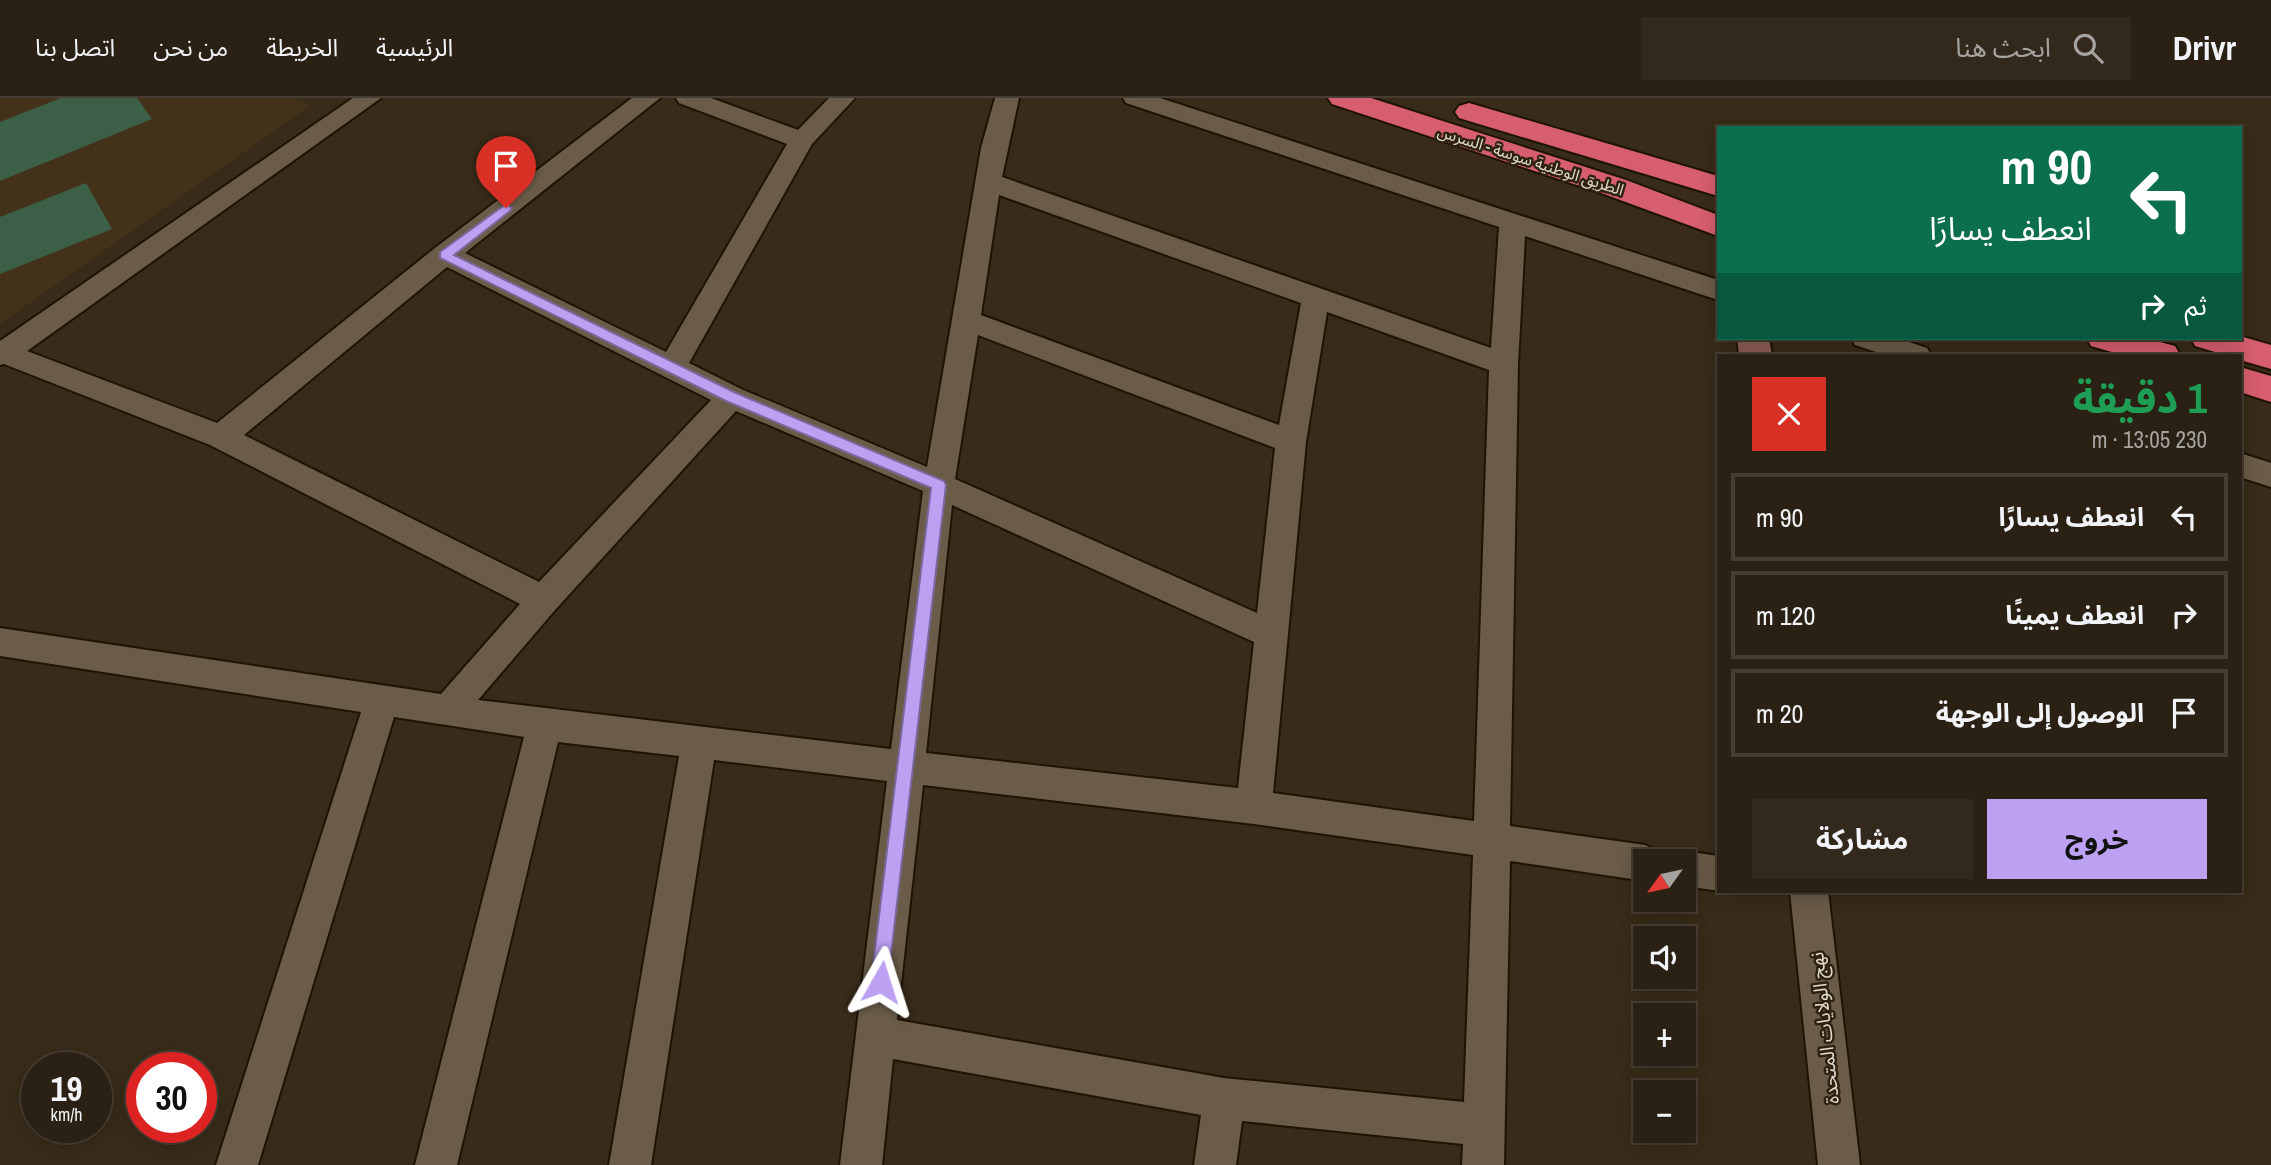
<!DOCTYPE html>
<html lang="ar">
<meta charset="utf-8">
<style>
:root{--surface:#2a2013;--page:#32281c;--text:#f1f3f6;--muted:#a5a3a0;--line:#463e33;--accent:#bca0f2}
body{margin:0;font-family:"Archivo Narrow","Noto Sans Arabic",sans-serif;background:var(--page);color:var(--text);direction:rtl;height:100vh;display:flex;flex-direction:column;font-size:26px;white-space:nowrap}
*{box-sizing:border-box;margin:0}
p{font-size:23px;color:var(--muted)}
.icon{flex:none;width:38px;height:38px;fill:none;stroke:currentColor;stroke-width:2;stroke-linecap:round;stroke-linejoin:round}
.map{position:relative;flex:1;overflow:hidden;direction:ltr}
.details{position:absolute;left:1717px;top:256px;width:525px;height:539px;display:flex;flex-direction:column;background:var(--surface);border-radius:0px;box-shadow:0 4px 18px #0003,0 0 0 2px var(--line);direction:rtl}
.details>*{flex:none}
.guide{position:absolute;left:1717px;top:28px;width:525px;height:214px;border-radius:0px;box-shadow:0 4px 18px #0003,0 0 0 2px var(--line);direction:rtl;background:#0b6e4f;color:#fff;overflow:hidden}
.needle{width:46px;rotate:237deg}
.fabs{position:absolute;left:1633px;top:751px;display:grid;gap:14px}
.fabs a{display:grid;place-items:center;width:63px;height:63px;border-radius:0px;background:var(--surface);box-shadow:0 4px 18px #0003,0 0 0 2px var(--line);font-size:35px}
.speed{position:absolute;left:21px;top:954px;display:flex;gap:14px;font-size:35px;font-weight:700;text-align:center}
.speed>*{display:grid;place-content:center;width:91px;height:91px;border-radius:50%;background:var(--surface);box-shadow:0 4px 18px #0003,0 0 0 2px var(--line);line-height:1}
.speed small{font-size:18px;font-weight:400}
.speed .limit{border:10px solid #d22;background:#fff;color:#111}
.pin{position:absolute;display:grid;place-items:center;width:60px;height:60px;color:#fff;margin:-72px -30px;border-radius:50% 50% 50% 0;rotate:-45deg;box-shadow:0 0 7px #0007}
.pin .icon{rotate:45deg}
.me{position:absolute;width:77px;margin:-38px;rotate:6deg;stroke-linejoin:round;filter:drop-shadow(0 0 5px #0008)}
.turn{display:flex;align-items:center;gap:24px;height:147px;padding:0 35px;font-size:32px}
.turn .icon{width:91px;height:91px;stroke-width:2.5}
.turn b{display:block;font-size:49px;line-height:60px}
.then{display:flex;align-items:center;height:66px;padding:0 35px;background:#0003;gap:14px;font-size:26px}
.round{display:grid;place-items:center;flex:none;width:74px;height:74px;border-radius:0px;background:var(--page)}
.overview{display:flex;align-items:center;justify-content:space-between;height:119px;padding:0 35px}
h1{font-size:42px;font-weight:700;line-height:52px;color:#1e9e55}
.action{display:flex;gap:14px;margin-top:auto;padding:14px 35px}
.action a{flex:1;height:80px;border-radius:0px;background:var(--accent);color:#111;font-size:28px;font-weight:700;line-height:80px;text-align:center}
.action a+a{background:var(--page);color:var(--text)}
ul{padding:0;list-style:none}
li{display:flex;align-items:center;gap:21px;height:88px;margin:0 14px 10px;padding:0 21px;border:4px solid var(--line);border-radius:0px}
li div{flex:1}
li b{display:block;font-size:26px}
li em{font-style:normal}
header{display:flex;align-items:center;gap:42px;box-sizing:border-box;height:98px;padding:0 35px;background:var(--surface);border-bottom:2px solid var(--line)}
header strong{font-size:33px}
nav{display:flex;gap:38px;margin-inline-start:auto;font-size:24px}
.search{width:490px;height:63px;background:var(--page);display:flex;align-items:center;gap:18px;box-sizing:border-box;padding:0 24px;border-radius:0px;color:var(--muted);font-size:26px}
.map>svg:first-child{display:block}
</style>
<header>
<strong>Drivr</strong>
<div class="search"><svg class="icon" aria-label="search" viewBox="0 0 24 24"><circle cx="10" cy="10" r="6"/><path d="M15 15l6 6"/></svg>ابحث هنا</div>
<nav><a>الرئيسية</a><a>الخريطة</a><a>من نحن</a><a>اتصل بنا</a></nav>
</header>
<div class="map">
<svg width="2271" height="1067" viewBox="0 0 2271 1067">
<rect width="100%" height="100%" fill="#382b19"/>
<path fill="#433219" d="M0,0H293L311,7L0,226Z"/>
<g fill="#3b6047">
<path d="M61,0H137L152,21L0,83V24Z"/>
<path d="M86,85L112,131L0,176V119Z"/>
</g>
<g fill="none" stroke-linecap="round" stroke-linejoin="round">
<defs>
<g id="street">
<path d="M353,0H381L27,253L217,325L435,150L632,0H660L465,155L666,254L787,46L679,5L676,0H711L798,32L829,0H855L812,46L689,265L741,291L927,369L981,50L995,0H1019L1002,79L1491,250L1499,129L1126,5L1123,0H1160L1718,182V202L1525,138L1518,266L1510,728L1645,747L1658,753L1663,763H1645V783L1510,763L1504,1067H1462L1463,1046L1242,1023L1236,1067H1194L1201,1017L893,961L882,1067H840L887,683L714,662L651,1067H609L679,658L558,644L457,1067H415L524,639L394,619L258,1067H216L361,614L0,558V530L441,596L520,506L210,347L4,266L0,267V243ZM999,97L1301,205L1279,327L981,217ZM447,169L711,302L539,484L244,337ZM1327,214L1489,272L1474,723L1273,695L1306,344ZM978,237L1275,350L1257,515L955,381ZM736,313L923,393L891,651L478,602L555,512ZM952,407L1254,544L1238,690L926,655ZM923,687L1254,726L1473,757L1464,1004L1224,980L897,922Z"/>
<path d="M1851,240H1897L1927,250L1931,257H1885L1855,247Z"/>
<path d="M2240,355L2271,365V389L2240,379Z"/>
<path d="M1684,753L1718,758L1720,793L1684,788V763H1669L1671,759Z"/>
<path d="M1790,793H1828L1860,1067H1818Z"/>
</g>
<path id="secondary" d="M1737,240H1769L1772,257H1739Z"/>
<g id="highway">
<path d="M1328,0H1371L1626,82L1718,117V138L1604,96L1332,6Z"/>
<path d="M1469,5L1718,78V98L1459,20L1455,14L1459,8Z"/>
<path d="M2240,238L2271,247V271L2240,262V257H2225L2195,248L2191,240Z"/>
<path d="M2087,240H2145L2175,248L2180,257H2122L2091,248Z"/>
<path d="M2240,269L2271,278V304L2240,294Z"/>
</g>
</defs>
<use href="#street" stroke="#1f1303" stroke-width="4"/>
<use href="#secondary" stroke="#1f1303" stroke-width="4"/>
<use href="#highway" stroke="#1f1303" stroke-width="4"/>
<use href="#street" fill="#6a5c48" fill-rule="evenodd"/>
<use href="#secondary" fill="#8a5d53" fill-rule="evenodd"/>
<use href="#highway" fill="#d65e6e" fill-rule="evenodd"/>
</g>
<path fill="#bca0f2" stroke="#7a689d" stroke-width="2" d="M506,106L512,110L510,113L454,157L736,295L944,383L946,387L887,891L881,893L874,891L871,884L931,390L726,303L440,160V154Z"/>
<g text-anchor="middle" stroke-width="5" stroke-linejoin="round" paint-order="stroke">
<g font-size="16" fill="#e1d9ce" stroke="#2d210f">
<text transform="translate(1531 62) rotate(18)" y="6">الطريق الوطنية سوسة - السرس</text>
</g>
<g font-size="19" fill="#e1d9ce" stroke="#2d210f">
<text transform="translate(1824 930) rotate(-96)" y="7">نهج الولايات المتحدة</text>
</g>
</g>
</svg>
<div class="fabs">
<a><svg class="needle" viewBox="-14 -14 28 28"><path d="M0-13l5 13h-10z" fill="#e53935"/><path d="M0 13l5-13h-10z" fill="#a5a3a0"/></svg></a>
<a><svg class="icon" aria-label="sound" viewBox="0 0 24 24"><path d="M4 9h4l5-4v14l-5-4H4zM17 9q2 3 0 6"/></svg></a>
<a>+</a>
<a>−</a>
</div>
<div class="speed"><div>19<small>km/h</small></div><div class="limit">30</div></div>
<div class="pin" style="left:506px;top:110px;background:#d93025"><svg class="icon" aria-label="arrive" viewBox="0 0 24 24"><path d="M6 21V4h12l-3 4 3 4H6"/></svg></div>
<svg class="me" style="left:881px;top:884px" viewBox="-20 -20 40 40"><path d="M0-17L14 15 0 8-14 15z" fill="#bca0f2" stroke="#fff" stroke-width="4"/></svg>
<div class="guide">
<div class="turn"><svg class="icon" aria-label="left" viewBox="0 0 24 24"><path d="M17 20v-9H6M10 6l-5 5 5 5"/></svg><div><b>90 m</b>انعطف يسارًا</div></div>
<div class="then">ثم<svg class="icon" aria-label="right" viewBox="0 0 24 24"><path d="M7 20v-9h11M14 6l5 5-5 5"/></svg></div>
</div>
<section class="details">
<div class="overview"><div><h1>1 دقيقة</h1><p>230 m · 13:05</p></div><a class="round" style="background:#d93025;color:#fff"><svg class="icon" aria-label="close" viewBox="0 0 24 24"><path d="M6 6l12 12M18 6L6 18"/></svg></a></div>
<ul>
<li><svg class="icon" aria-label="left" viewBox="0 0 24 24"><path d="M17 20v-9H6M10 6l-5 5 5 5"/></svg><div><b>انعطف يسارًا</b></div><em>90 m</em></li>
<li><svg class="icon" aria-label="right" viewBox="0 0 24 24"><path d="M7 20v-9h11M14 6l5 5-5 5"/></svg><div><b>انعطف يمينًا</b></div><em>120 m</em></li>
<li><svg class="icon" aria-label="arrive" viewBox="0 0 24 24"><path d="M6 21V4h12l-3 4 3 4H6"/></svg><div><b>الوصول إلى الوجهة</b></div><em>20 m</em></li>
</ul>
<div class="action"><a>خروج</a><a>مشاركة</a></div>
</section>
</div>
